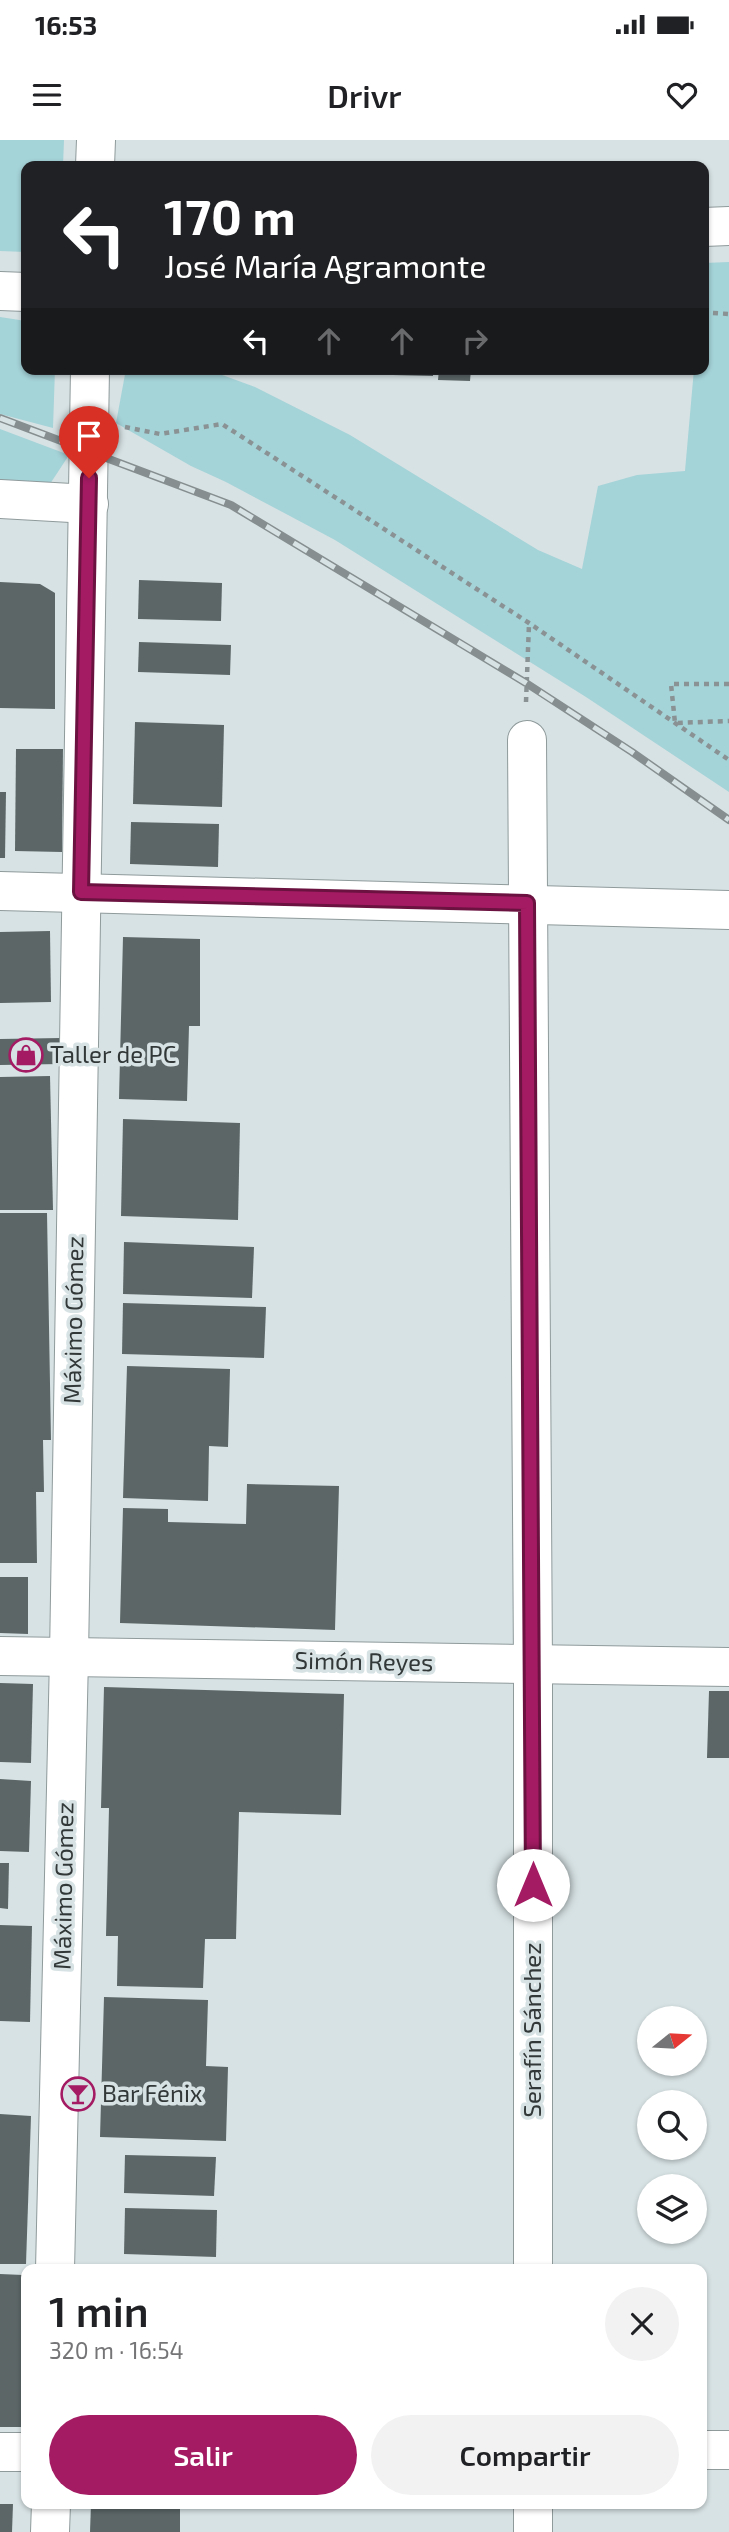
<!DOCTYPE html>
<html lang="es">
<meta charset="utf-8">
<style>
:root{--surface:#fff;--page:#f2f2f2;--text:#202124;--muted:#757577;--accent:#a41b63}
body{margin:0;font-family:"Exo 2",sans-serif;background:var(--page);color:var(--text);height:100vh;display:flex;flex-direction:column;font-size:26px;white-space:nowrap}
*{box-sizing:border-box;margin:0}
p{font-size:23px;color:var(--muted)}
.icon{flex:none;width:38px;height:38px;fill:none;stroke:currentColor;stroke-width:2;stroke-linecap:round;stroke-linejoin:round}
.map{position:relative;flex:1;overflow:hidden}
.drawer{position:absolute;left:21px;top:2124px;width:686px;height:245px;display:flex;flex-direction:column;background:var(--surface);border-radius:14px;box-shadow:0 2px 5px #0004}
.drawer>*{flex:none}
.top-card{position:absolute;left:21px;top:21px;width:688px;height:214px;border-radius:14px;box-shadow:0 2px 5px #0004;background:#202124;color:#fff;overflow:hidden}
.needle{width:46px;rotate:72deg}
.controls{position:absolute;left:637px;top:1866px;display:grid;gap:14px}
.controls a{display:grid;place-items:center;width:70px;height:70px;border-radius:50%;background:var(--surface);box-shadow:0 2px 5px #0004;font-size:35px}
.pin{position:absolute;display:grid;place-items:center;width:60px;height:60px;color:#fff;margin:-72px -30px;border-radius:50% 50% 50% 0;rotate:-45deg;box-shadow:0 0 7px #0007}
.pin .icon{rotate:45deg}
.me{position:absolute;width:77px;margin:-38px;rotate:0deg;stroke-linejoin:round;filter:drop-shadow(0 0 5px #0008)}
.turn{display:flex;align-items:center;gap:24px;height:147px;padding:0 28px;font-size:32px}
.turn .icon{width:91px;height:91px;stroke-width:2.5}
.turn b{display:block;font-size:49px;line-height:60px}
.lanes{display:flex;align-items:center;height:66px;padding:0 28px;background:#0003;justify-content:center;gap:35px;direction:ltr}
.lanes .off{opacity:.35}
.round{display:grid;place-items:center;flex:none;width:74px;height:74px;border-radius:37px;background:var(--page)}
.headline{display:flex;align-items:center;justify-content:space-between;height:119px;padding:0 28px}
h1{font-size:42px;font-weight:600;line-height:52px}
.primary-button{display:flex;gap:14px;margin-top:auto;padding:14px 28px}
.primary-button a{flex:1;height:80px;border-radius:42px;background:var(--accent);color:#fff;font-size:28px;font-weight:600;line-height:80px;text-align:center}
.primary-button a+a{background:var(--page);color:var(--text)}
.status{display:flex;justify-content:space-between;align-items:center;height:49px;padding:0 35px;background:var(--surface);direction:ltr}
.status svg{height:19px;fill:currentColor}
header{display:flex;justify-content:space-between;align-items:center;height:91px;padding:0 28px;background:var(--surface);font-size:32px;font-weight:600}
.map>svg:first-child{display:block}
</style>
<div class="status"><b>16:53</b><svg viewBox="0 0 49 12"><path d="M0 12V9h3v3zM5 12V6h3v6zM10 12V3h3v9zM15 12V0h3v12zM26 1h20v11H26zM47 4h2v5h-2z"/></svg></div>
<header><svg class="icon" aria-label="menu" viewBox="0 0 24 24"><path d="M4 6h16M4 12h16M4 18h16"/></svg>Drivr<svg class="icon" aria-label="heart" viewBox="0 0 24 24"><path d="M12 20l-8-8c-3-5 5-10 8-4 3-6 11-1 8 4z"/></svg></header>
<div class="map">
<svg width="729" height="2392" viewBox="0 0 729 2392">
<rect width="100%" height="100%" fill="#d7e2e4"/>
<g fill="#a4d3d8">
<path d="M0,0H64L63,26H26V112L0,111Z"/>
<path d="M729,122V652L586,557L335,400L226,342L191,326L116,283L126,229H206L255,247L350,295L538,410L582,429L598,346L637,335L685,331L694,229H704V123Z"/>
<path d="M0,177L26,181V229H55L53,288L0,274Z"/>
<path d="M0,289L69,315L50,344L0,340Z"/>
</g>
<g fill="#5c6667">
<path d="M393,229H433V236L393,235Z"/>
<path d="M439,229H471L470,241L438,240Z"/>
<path d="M139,440L222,443L221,481L138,479Z"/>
<path d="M0,442L40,444L55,453V569L0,568Z"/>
<path d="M139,502L231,505L230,535L138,532Z"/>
<path d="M135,582L224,585L222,667L133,664Z"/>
<path d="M16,609H63L62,712L15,711Z"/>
<path d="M0,652H6L5,718H0Z"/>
<path d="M131,682L219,684L218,727L130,724Z"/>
<path d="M50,791L51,862L0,863V792Z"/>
<path d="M123,797L200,799V886H189L187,961L119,959Z"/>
<path d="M61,898V924L0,925V899Z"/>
<path d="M50,936L53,1070H0V937Z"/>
<path d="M123,979L240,983L238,1080L121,1076Z"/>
<path d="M0,1073H47L51,1300H43L44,1352H36L37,1423H0Z"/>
<path d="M124,1102L254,1107L252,1158L123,1154Z"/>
<path d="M123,1163L266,1167L264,1218L122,1214Z"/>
<path d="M127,1226L230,1229L228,1307L209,1306L208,1361L123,1358Z"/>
<path d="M247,1344L339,1346L335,1490L120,1483L123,1368L168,1369V1382L246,1384Z"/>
<path d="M0,1437H28V1494L0,1493Z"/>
<path d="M0,1543L33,1544L31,1623L0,1622Z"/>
<path d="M104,1547L344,1554L341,1675L239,1672L236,1799H205L203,1848L117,1846L118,1796H106L109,1668H101Z"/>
<path d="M709,1551H729V1618H707Z"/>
<path d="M0,1639L31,1641L29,1712L0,1711Z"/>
<path d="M0,1723H9L8,1769L0,1768Z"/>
<path d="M0,1785L32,1786L30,1882L0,1881Z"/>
<path d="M104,1857L208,1860L206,1926L228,1927L226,2001L100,1997Z"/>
<path d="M0,1974L31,1976L26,2124H0Z"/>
<path d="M125,2015L216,2017L214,2056L124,2053Z"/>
<path d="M125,2068L217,2070L216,2117L124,2114Z"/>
<path d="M0,2134L23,2135L22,2287H0Z"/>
<path d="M0,2364H13L12,2392H0Z"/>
<path d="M91,2364H180V2392H90Z"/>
</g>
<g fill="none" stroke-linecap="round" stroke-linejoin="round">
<defs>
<g id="minor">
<path d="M704,87L729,86"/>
<path d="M0,151L26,152"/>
<path d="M0,359L89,364"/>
<path d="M527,600L533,1525V2130"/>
<path d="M0,751L729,770"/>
<path d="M0,1516L729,1527"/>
<path d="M702,2310H729"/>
<path d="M0,2312H26"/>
<path d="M533,2364V2392"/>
</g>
<g id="major">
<path d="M95,26L96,0"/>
<path d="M55,2130L69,1517L90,229"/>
<path d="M50,2392L51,2364"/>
</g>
</defs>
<use href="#minor" stroke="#8f9a9b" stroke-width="40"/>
<use href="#major" stroke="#8f9a9b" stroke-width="40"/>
<g stroke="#8a9294" stroke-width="4.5" stroke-dasharray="5 5" stroke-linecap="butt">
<path d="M713,173L729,174"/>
<path d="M125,287L160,294L222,284L529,483L729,620"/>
<path d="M729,544H671L675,583L729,581"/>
<path d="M526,562L529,484"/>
</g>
<use href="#minor" stroke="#fff" stroke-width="38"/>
<use href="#major" stroke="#fff" stroke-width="38"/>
<defs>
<path id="rail" d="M0,278L231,365L526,543L632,612L729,680"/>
</defs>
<use href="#rail" stroke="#868e8f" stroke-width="8"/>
<use href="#rail" stroke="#d7e2e4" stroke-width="5" stroke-dasharray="16" stroke-linecap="butt"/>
</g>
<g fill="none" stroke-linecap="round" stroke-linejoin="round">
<defs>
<path id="route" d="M89,338L81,752L527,763L533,1745"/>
</defs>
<use href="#route" stroke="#6b1240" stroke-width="18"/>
<use href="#route" stroke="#a41b63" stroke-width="12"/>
</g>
<defs>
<symbol id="shop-ring" viewBox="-11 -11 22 22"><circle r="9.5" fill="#d7e2e4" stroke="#a41b63" stroke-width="1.5"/><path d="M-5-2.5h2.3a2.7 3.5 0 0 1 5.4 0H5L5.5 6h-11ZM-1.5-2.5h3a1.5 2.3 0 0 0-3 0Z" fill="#a41b63"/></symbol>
<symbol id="bar-ring" viewBox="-11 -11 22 22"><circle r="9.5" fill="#d7e2e4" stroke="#a41b63" stroke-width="1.5"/><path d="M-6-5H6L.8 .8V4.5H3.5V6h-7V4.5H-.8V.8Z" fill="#a41b63"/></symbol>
</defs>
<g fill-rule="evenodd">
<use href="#shop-ring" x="7" y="896" width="38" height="38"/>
<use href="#bar-ring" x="59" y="1935" width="38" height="38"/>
</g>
<g text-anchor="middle" stroke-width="7" stroke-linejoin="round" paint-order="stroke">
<g font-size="24" fill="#323737" stroke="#d7e2e4" text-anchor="start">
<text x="50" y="923">Taller de PC</text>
<text x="102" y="1962">Bar Fénix</text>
</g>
<g font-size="24" fill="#323737" stroke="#d7e2e4">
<text transform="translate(74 1180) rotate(-89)" y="8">Máximo Gómez</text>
<text transform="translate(364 1522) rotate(1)" y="8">Simón Reyes</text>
<text transform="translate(64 1746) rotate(-89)" y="8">Máximo Gómez</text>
<text transform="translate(533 1890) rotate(-90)" y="8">Serafín Sánchez</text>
</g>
</g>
</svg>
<div class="controls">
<a><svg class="needle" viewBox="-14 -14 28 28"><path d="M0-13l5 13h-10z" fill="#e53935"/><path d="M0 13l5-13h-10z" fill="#757577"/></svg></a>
<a><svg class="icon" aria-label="search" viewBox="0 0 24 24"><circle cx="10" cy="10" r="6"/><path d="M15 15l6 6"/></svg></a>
<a><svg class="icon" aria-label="layers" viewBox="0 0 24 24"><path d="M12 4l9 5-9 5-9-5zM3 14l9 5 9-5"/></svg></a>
</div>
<div class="pin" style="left:89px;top:338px;background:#d93025"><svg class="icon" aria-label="arrive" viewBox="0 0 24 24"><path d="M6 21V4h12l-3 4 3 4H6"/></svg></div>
<svg class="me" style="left:533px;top:1745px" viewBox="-20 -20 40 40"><circle r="19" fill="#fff"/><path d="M0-13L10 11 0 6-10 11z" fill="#a41b63"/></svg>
<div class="top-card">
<div class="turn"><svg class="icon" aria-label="left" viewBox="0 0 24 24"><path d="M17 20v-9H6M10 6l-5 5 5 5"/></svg><div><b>170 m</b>José María Agramonte</div></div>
<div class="lanes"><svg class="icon" aria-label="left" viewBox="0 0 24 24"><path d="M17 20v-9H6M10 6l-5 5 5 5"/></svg><svg class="icon off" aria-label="ahead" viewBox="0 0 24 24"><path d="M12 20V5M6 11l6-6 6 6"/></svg><svg class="icon off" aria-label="ahead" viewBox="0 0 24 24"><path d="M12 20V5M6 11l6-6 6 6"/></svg><svg class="icon off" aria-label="right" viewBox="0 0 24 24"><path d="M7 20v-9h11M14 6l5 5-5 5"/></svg></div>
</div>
<section class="drawer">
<div class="headline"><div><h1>1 min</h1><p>320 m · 16:54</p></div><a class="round"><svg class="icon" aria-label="close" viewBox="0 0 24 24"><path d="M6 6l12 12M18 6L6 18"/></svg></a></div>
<div class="primary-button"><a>Salir</a><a>Compartir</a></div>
</section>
</div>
